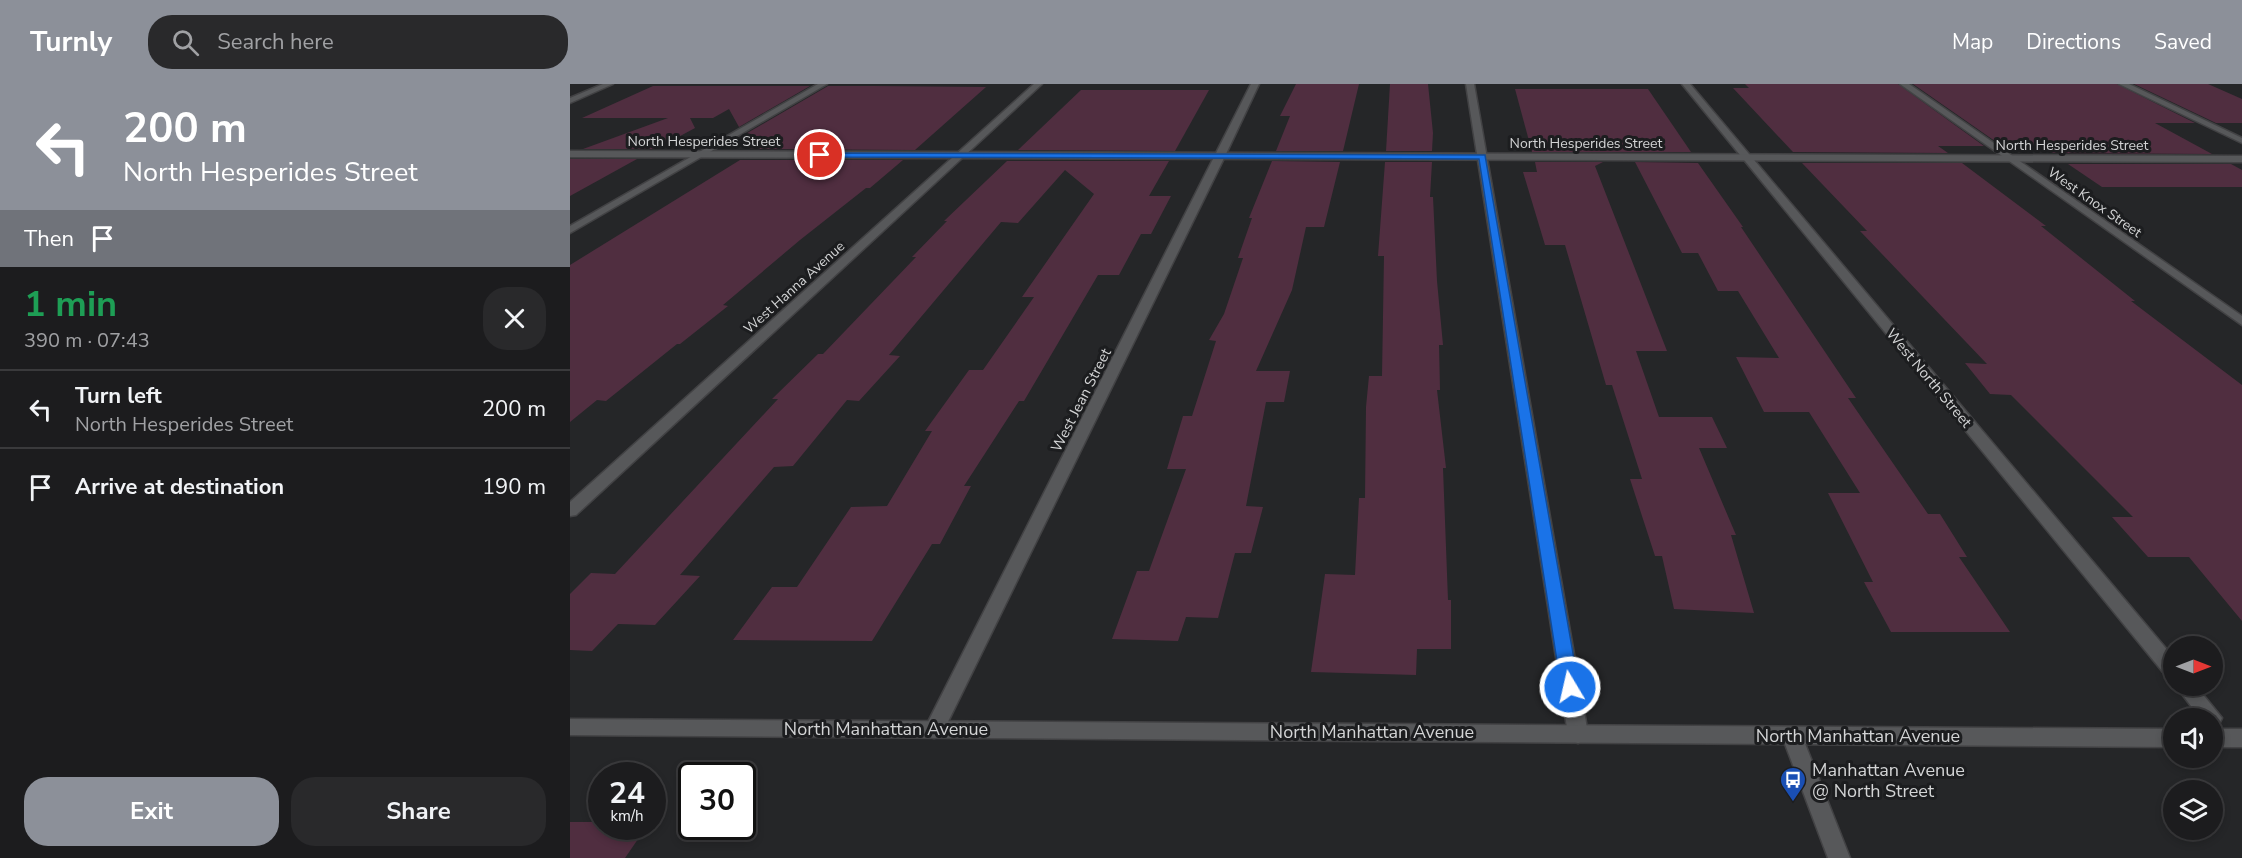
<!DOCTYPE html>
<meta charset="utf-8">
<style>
:root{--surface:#1c1c1e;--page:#29292b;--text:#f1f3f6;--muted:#a0a1a4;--line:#3a3a3c;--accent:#8c9099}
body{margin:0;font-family:"Nunito Sans",sans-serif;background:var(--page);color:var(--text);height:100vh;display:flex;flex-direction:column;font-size:22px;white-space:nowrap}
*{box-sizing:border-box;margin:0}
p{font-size:20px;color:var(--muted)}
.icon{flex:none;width:33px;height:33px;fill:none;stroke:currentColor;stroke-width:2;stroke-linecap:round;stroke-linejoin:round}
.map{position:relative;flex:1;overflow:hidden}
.sheet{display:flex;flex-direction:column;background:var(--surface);width:570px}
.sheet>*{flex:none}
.top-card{background:#8c9099;color:#fff;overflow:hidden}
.needle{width:39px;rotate:90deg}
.fabs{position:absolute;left:1593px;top:552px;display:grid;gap:12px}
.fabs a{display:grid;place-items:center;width:60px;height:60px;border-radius:50%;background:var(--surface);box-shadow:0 3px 9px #0003,0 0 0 2px var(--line);font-size:30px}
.speed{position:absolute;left:18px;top:678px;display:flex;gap:12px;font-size:30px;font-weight:700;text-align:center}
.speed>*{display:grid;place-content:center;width:78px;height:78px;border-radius:50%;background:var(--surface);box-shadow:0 3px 9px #0003,0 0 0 2px var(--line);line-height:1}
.speed small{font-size:15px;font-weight:400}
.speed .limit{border:3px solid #111;border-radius:9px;background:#fff;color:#111}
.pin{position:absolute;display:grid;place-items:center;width:51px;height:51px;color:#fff;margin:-26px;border:3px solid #fff;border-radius:50%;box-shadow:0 2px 6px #0007}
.me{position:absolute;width:66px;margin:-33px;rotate:351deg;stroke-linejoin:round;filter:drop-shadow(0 0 4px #0008)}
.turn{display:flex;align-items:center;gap:21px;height:126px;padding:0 24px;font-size:27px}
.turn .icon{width:78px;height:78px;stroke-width:2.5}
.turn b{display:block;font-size:42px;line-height:51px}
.then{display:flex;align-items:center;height:57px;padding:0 24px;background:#0003;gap:12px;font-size:22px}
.round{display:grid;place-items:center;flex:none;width:63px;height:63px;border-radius:24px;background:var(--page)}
.head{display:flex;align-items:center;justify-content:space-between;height:102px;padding:0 24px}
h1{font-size:36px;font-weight:700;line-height:45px;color:#1e9e55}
.primary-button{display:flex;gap:12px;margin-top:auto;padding:12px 24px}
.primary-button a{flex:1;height:69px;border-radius:24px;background:var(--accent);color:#fff;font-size:24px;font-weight:700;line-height:69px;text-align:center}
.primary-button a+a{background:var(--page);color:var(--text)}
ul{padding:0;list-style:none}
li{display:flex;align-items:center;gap:18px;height:78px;padding:0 24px;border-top:2px solid var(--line)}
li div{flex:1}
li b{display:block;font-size:22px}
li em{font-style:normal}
header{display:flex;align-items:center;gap:36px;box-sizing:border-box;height:84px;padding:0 30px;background:var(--accent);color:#fff}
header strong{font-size:28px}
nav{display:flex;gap:33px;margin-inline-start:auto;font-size:21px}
.search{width:420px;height:54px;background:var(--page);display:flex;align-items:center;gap:15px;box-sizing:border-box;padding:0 21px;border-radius:24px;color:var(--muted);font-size:22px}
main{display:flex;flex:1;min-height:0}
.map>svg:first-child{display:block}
</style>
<header>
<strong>Turnly</strong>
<div class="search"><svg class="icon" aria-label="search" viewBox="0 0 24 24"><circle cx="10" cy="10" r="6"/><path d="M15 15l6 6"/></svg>Search here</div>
<nav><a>Map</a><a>Directions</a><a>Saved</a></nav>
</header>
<main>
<section class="sheet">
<div class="top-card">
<div class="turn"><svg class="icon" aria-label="left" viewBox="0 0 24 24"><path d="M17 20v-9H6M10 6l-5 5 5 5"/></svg><div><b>200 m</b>North Hesperides Street</div></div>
<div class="then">Then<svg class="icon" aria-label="arrive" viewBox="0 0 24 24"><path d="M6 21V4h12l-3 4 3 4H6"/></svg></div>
</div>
<div class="head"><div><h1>1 min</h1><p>390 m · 07:43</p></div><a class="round"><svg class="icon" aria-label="close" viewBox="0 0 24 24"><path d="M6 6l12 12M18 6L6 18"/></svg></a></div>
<ul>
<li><svg class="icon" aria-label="left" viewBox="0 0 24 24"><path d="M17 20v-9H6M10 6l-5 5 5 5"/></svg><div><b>Turn left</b><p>North Hesperides Street</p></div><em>200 m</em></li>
<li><svg class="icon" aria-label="arrive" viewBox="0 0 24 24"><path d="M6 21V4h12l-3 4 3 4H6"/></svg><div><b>Arrive at destination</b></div><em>190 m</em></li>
</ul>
<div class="primary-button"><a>Exit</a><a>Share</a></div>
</section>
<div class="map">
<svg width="1672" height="774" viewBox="0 0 1672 774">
<rect width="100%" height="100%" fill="#252628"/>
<g fill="#502e40">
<path d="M726,0H789L773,67H706L720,32H710Z"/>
<path d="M820,0H858L863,49L862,67H816Z"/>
<path d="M1175,0H1328L1414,62H1368L1378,69L1223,68L1163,4H1179Z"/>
<path d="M1343,0H1547L1625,39H1585L1642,70L1483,69L1472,62H1432Z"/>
<path d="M1564,0H1638L1672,15V39H1646Z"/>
<path d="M83,2H240L169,43L159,25L143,34H120L125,44L86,65H13L98,34H12Z"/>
<path d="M258,2H305L416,3L345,66L182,65L174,51Z"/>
<path d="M945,5H1078L1121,68H962Z"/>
<path d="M511,6H639L605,67L448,66Z"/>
<path d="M0,75H67L0,112Z"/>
<path d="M170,76H333L300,104H296L230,156L153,221L158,222L110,260H107L36,317L27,316L0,338V181Z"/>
<path d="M437,77H599L579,112H601L581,150H571L549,191H528L454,317H449L394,402H401L370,460H362L302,557L163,556L202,503H227L281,423L317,422L362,347H355L399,286H413L464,213H452L524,110L495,86L448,139L431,138L319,271L330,272L289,317L277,316L223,382L204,383L110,491L130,492L85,541L48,540L22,567L0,566V510L21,489L45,490L208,315H202L248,270H253L346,173H342L377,137H374Z"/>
<path d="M702,77L770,78L754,143H736L722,206L686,287H720L714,318H696L676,422L693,423L681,469H665L648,534L616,533L608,557L542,555L567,487H579L616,385H597L613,332H622L646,257L639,256L654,230L673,174H668L682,134H679Z"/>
<path d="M815,78H862L860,113H863L867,197L873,261H869L870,306H867L876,384H873L878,516H881V565H847L846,591L741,588L755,490L785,491L789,414H795L796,323L799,292H812L814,172H808Z"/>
<path d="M965,78H1033L1025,82L1097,267H1066L1089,333H1142L1157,364H1129L1166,451H1161L1184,529L1104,525L1092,472H1085L1060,395H1072L1042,301H1036L995,161H975L953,88H967Z"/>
<path d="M1065,78L1128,79L1173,143H1171L1286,314H1278L1358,430H1370L1397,473H1389L1440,548H1321L1294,498H1303L1258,409H1290L1239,328H1194L1166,273L1209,274L1168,207H1148L1128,169H1112Z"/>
<path d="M1232,79H1392L1476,142H1471L1565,217H1561L1672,301V537L1619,473H1578L1542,433H1563L1441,311L1420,310L1395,279L1417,280L1290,147H1297Z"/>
<path d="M1498,80H1661L1672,86V103H1532Z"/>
<path d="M0,738H32V742H77L55,774H0Z"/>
</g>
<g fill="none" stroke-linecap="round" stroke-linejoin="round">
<defs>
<g id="street">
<path d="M33,0H43L0,19V14Z"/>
<path d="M248,0H257L0,149V142Z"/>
<path d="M464,0H472L6,431L0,432V418Z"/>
<path d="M681,0H689L655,72L371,652L364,654L357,652L354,646L357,640Z"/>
<path d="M896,0H904L1018,650L1015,656L1008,659L1001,656L998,650Z"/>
<path d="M1112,0H1120L1604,574V595L1597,593Z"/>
<path d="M1330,0H1339L1672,232V241Z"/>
<path d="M1549,0H1559L1672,54V59Z"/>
<path d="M1606,602H1626L1652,634L1649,640L1642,642V634H1630Z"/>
<path d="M1222,643L1229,646L1232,652L1280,774H1258L1212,652L1215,646Z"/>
</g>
<g id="secondary">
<path d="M0,67L1672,72V78L0,73Z"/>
<path d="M0,635L1604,645V663L0,651Z"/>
<rect x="1642" y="645" width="30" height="18"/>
</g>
</defs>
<use href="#street" stroke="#424244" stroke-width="3"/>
<use href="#secondary" stroke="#424244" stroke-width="3"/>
<use href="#street" fill="#57585a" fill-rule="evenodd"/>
<use href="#secondary" fill="#57585a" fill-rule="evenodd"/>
</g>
<path fill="#1a73e8" stroke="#114b97" stroke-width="1.5" d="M248,69L915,71L1009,603L1006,608L1000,611L994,608L991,603L909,75L250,73L247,71Z"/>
<defs>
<symbol id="bus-pin" viewBox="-11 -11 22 30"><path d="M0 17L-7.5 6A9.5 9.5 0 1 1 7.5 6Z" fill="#1a4fb4" stroke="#1c1d1f"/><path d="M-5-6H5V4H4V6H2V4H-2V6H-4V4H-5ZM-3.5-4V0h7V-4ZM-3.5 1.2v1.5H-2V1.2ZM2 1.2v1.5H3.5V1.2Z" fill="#fff"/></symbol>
</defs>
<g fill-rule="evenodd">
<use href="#bus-pin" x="1208" y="681" width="30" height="40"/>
</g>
<g text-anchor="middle" stroke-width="6" stroke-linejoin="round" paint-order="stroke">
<g font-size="14" fill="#d3d4d5" stroke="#1c1d1f">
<text x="134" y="62">North Hesperides Street</text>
<text x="1016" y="64">North Hesperides Street</text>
<text x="1502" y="66">North Hesperides Street</text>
<text transform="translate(1525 118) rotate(35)" y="5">West Knox Street</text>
<text transform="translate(224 203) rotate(-42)" y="5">West Hanna Avenue</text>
</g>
<g font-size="15" fill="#d3d4d5" stroke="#1c1d1f">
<text transform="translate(1359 294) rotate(50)" y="5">West North Street</text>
<text transform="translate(511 316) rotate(-63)" y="5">West Jean Street</text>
</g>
<g font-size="18" fill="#d3d4d5" stroke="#1c1d1f">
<text x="316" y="651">North Manhattan Avenue</text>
<text x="802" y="654">North Manhattan Avenue</text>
<text x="1288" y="658">North Manhattan Avenue</text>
</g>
<g font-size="18" fill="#d3d4d5" stroke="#1c1d1f" text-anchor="start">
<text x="1242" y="692">Manhattan Avenue<tspan x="1242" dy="21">@ North Street</tspan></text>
</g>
</g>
</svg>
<div class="fabs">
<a><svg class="needle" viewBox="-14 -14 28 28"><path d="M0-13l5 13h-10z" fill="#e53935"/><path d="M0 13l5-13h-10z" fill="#a0a1a4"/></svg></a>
<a><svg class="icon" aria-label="sound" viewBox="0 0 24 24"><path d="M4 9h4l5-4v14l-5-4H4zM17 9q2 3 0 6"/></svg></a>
<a><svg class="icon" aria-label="layers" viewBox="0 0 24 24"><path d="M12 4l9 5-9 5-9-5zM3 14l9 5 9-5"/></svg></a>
</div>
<div class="speed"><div>24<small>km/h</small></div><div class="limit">30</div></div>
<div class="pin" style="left:250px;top:71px;background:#d93025"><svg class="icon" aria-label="arrive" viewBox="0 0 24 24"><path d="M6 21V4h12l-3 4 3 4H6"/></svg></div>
<svg class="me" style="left:1000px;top:603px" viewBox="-20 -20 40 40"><circle r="17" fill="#1a73e8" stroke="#fff" stroke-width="3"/><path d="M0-11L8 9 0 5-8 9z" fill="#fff"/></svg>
</div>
</main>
